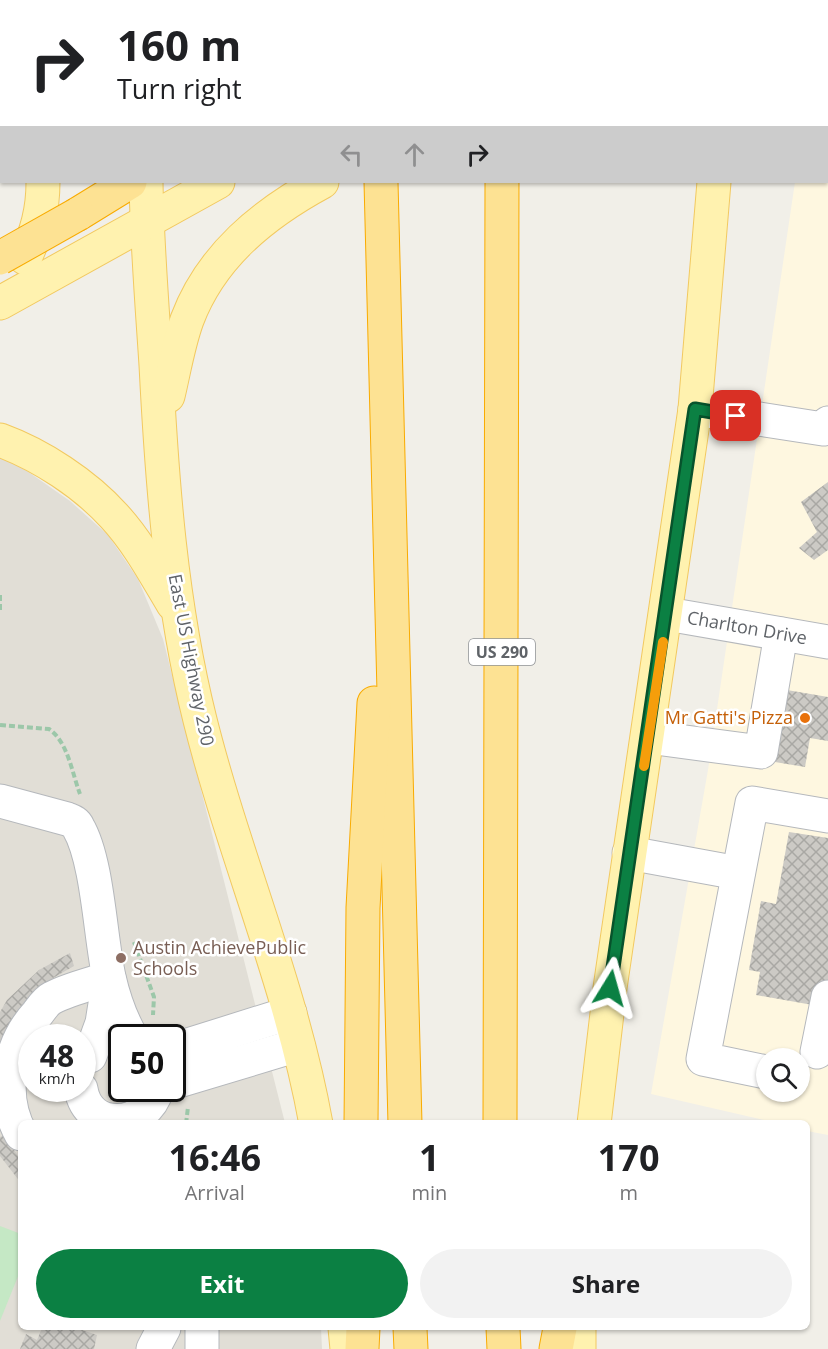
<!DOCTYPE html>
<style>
:root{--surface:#fff;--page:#f2f2f2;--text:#202124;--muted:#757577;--accent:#0b8043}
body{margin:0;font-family:"Open Sans",sans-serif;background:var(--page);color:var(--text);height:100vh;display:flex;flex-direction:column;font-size:22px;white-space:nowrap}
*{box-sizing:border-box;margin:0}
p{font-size:20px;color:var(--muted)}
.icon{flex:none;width:33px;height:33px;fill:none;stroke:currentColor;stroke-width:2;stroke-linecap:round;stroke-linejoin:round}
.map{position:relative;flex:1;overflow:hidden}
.details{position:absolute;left:18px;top:1120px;width:792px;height:210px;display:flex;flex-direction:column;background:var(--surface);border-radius:9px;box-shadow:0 2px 4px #0004}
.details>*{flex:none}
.banner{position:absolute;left:0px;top:0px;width:828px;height:183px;box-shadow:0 2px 4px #0004;background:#fff;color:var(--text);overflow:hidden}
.buttons{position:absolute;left:756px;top:1048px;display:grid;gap:12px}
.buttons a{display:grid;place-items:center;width:54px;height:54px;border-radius:50%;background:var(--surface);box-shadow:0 2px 4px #0004;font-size:30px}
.speed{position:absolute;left:18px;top:1024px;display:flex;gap:12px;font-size:30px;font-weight:700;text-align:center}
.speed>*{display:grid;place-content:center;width:78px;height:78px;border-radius:50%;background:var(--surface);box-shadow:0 2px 4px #0004;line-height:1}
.speed small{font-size:15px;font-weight:400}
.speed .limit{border:3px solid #111;border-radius:9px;background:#fff;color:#111}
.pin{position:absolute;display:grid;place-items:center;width:51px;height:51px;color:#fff;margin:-26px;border-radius:12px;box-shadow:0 3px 9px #0006}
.me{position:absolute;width:66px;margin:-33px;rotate:8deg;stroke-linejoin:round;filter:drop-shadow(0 0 4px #0008)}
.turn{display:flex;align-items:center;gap:21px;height:126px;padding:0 18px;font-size:27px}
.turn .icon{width:78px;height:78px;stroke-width:2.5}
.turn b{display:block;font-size:42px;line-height:51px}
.lanes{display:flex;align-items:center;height:57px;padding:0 18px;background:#0003;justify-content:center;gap:30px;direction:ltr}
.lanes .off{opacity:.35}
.eta{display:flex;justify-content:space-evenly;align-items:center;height:102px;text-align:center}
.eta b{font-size:36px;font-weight:700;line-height:42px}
.primary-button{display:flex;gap:12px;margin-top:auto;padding:12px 18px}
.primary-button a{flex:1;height:69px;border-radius:36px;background:var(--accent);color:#fff;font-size:24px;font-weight:700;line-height:69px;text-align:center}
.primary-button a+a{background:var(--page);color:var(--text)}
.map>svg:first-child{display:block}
</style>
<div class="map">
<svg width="828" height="1349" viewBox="0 0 828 1349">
<defs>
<pattern id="building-cross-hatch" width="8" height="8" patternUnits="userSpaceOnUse" patternTransform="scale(1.5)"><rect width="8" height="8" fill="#cccac5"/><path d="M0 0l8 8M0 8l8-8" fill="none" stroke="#a9a8a4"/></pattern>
</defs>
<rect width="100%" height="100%" fill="#f1efe8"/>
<path fill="#fef7e0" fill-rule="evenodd" d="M827,23H828V1135L807,1131V1124L777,1123L651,1094L708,770L795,182H826ZM766,1059H800V1092H766Z"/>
<path fill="#e1ded6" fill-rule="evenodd" d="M0,457L27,471L70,501L108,535L138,579L163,639L285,1123L21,1124V1328H321L322,1349H0ZM32,1038H82V1089H32ZM122,1038H172V1089H122Z"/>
<path fill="#c5e8c5" d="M0,1226L21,1234V1269L0,1321Z"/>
<g fill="url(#building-cross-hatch)">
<path d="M828,482V550L814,560L799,548L817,532L801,502Z"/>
<path d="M787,690L828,697V741L810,738L805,767L775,762Z"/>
<path d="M789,832L828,838V981L824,1007L756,995L760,972L749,970L761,901L776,904Z"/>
<path d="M70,953L74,966L53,978L24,1003L13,1018L0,1045V1012L7,1000L39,970Z"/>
<path d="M5,1135L21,1161V1183L0,1156V1137Z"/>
<path d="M42,1328H76L97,1335L94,1349H20L26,1334L37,1340Z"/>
</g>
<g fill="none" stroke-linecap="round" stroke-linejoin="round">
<defs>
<g id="minor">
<path d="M826,121L828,122"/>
<path d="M695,409L823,429L828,423"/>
<path d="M667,614L828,642"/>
<path d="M648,737L761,752L781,634"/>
<path d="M0,801L67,819C72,821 76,822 78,827C98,861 100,937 109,977C114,999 121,1019 132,1038"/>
<path d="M629,853L738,873"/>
<path d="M172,1050L290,1013"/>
<path d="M817,1052L828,997"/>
<path d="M90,1056L102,1023L108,985"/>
<path d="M766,1072L703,1059L752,803L828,816"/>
<path d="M172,1083L298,1045"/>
<path d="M81,1089C88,1133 147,1129 157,1089"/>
<path d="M21,1134C0,1096 8,1046 37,1014C41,1009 46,1001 52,998C69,989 91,984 109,978"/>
<path d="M202,1328V1349"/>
<path d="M153,1349L164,1328"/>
</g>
<g id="major">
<path d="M144,0V2"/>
<path d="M551,2L554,0"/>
<path d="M720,2V0"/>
<path d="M797,2L798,0"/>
<path d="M146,182C147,243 152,304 156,365C162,483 171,604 200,720C234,856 291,985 316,1124"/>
<path d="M25,258C37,232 43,210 43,182"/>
<path d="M0,303L218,182"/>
<path d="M168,396C174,371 178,345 187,320C211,256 263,214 322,182"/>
<path d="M0,440C41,455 85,484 114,516C138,542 155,574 173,604"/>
<path d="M594,1124L610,988L695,409L714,182"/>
<path d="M345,1328L347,1349"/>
<path d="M579,1349V1328"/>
</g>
<g id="highway">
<path d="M378,0V2"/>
<path d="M497,0V2"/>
<path d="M46,2L49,0"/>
<path d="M298,2L301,0"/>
<path d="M334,2L335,0"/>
<path d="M0,27L2,26"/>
<path d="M0,165L2,164"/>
<path d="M381,182L405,1124"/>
<path d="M78,214L130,182"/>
<path d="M361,1124L363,908L374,703"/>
<path d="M500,1124L502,182"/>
<path d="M410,1328L411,1349"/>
<path d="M503,1328L504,1349"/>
<path d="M362,1349L363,1328"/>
<path d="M556,1349L560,1328"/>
</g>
</defs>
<use href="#minor" stroke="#b5b8bc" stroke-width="35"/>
<use href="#major" stroke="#f2c960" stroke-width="35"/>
<use href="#highway" stroke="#f9ab00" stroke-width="35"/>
<g stroke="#9cc7a9" stroke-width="4" stroke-dasharray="6 3" stroke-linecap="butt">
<path d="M0,595V610"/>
<path d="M0,725L49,729C68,742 72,773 80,794"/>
<path d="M134,942L154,997L153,1015"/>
<path d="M186,1124L188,1107"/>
</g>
<use href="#minor" stroke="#fff" stroke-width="33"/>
<use href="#major" stroke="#fff2af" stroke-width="33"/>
<use href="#highway" stroke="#fde293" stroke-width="33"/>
<defs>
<path id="highway-bridge" d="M0,258L78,214"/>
</defs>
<use href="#highway-bridge" stroke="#f9ab00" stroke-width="35" stroke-linecap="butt"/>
<use href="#highway-bridge" stroke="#fde293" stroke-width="33"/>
</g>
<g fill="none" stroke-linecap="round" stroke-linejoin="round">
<defs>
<path id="route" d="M610,988L695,409L736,416"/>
</defs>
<use href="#route" stroke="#07532c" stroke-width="15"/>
<use href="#route" stroke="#0b8043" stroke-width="10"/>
<path stroke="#f59e0b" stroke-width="10" d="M644,766L663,642"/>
</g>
<circle fill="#e8710a" stroke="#fff" stroke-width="2" cx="805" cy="718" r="6"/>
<circle fill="#8d6e63" stroke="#fff" stroke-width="2" cx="121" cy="958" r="6"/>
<g text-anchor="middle" stroke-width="5" stroke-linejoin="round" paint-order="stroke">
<rect fill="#fff" stroke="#8f9295" stroke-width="1.5" x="469" y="639" width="66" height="26" rx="4.5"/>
<g font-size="16" font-weight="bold" fill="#5f6368">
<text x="502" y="658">US 290</text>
</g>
<g font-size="18" fill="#5f6368" stroke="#fff">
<text transform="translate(747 628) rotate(10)" y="6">Charlton Drive</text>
<text transform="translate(191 660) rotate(79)" y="6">East US Highway 290</text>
</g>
<g font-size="18" fill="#c56008" stroke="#fff" text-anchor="end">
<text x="793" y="724">Mr Gatti's Pizza</text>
</g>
<g font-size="18" fill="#785e54" stroke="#fff" text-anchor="start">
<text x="133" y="954">Austin AchievePublic<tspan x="133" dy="21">Schools</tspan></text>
</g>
</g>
</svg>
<div class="buttons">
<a><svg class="icon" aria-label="search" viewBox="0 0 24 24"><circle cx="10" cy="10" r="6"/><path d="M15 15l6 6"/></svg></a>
</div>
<div class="speed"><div>48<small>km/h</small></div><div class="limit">50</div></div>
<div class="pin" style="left:736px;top:416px;background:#d93025"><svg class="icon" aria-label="arrive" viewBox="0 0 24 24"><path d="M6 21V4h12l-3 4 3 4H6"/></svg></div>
<svg class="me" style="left:610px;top:988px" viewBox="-20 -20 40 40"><path d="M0-17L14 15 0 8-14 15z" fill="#0b8043" stroke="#fff" stroke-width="4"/></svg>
<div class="banner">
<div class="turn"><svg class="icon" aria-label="right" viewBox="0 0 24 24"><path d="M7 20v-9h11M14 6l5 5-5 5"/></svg><div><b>160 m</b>Turn right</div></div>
<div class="lanes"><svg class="icon off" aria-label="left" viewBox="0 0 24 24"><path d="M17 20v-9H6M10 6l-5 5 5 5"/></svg><svg class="icon off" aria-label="ahead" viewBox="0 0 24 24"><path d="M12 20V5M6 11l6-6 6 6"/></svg><svg class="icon" aria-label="right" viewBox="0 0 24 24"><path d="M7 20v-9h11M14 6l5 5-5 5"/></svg></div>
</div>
<section class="details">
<div class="eta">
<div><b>16:46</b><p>Arrival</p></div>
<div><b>1</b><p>min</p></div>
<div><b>170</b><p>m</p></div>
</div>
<div class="primary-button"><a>Exit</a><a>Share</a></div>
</section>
</div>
